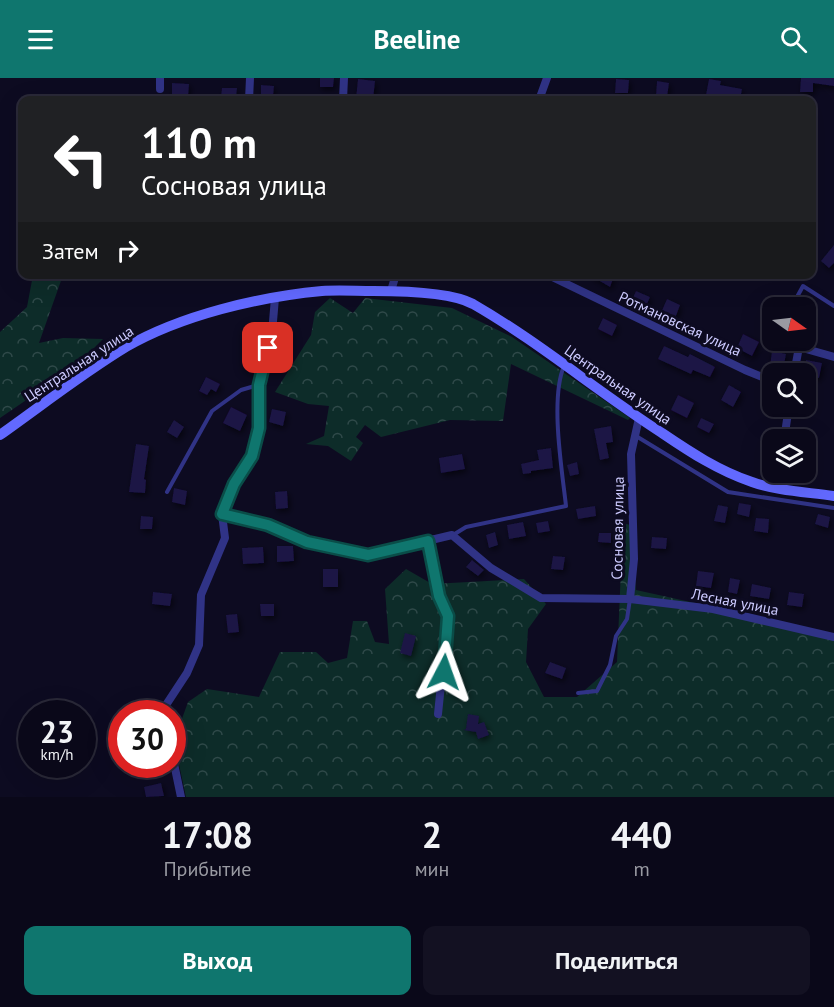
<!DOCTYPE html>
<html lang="ru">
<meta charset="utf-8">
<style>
:root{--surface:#0a0819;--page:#131122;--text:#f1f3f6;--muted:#999aa2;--line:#2a2938;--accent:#0f766e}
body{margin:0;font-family:"PT Sans",sans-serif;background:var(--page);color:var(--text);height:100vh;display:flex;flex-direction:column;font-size:22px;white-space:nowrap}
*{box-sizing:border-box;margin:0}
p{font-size:20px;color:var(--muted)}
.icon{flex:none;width:33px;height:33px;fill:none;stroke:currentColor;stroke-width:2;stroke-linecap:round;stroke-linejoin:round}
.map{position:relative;height:719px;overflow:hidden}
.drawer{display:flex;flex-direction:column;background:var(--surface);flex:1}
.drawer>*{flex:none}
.top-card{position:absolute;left:18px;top:18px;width:798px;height:183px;border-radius:12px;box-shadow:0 6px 24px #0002,0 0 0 2px var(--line);background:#202124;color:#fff;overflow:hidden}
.needle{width:39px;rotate:104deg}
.tools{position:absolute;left:762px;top:219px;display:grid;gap:12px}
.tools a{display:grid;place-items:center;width:54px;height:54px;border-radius:12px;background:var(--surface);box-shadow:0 6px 24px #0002,0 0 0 2px var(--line);font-size:30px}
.speed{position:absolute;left:18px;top:622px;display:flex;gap:12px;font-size:30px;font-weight:700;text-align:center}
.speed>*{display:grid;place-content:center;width:78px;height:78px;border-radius:50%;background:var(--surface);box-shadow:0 6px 24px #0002,0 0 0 2px var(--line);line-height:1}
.speed small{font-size:15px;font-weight:400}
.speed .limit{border:9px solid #d22;background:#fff;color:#111}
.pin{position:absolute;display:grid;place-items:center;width:51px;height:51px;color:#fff;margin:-26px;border-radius:12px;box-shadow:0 3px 9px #0006}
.me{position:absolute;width:66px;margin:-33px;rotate:4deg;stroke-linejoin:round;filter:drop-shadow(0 0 4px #0008)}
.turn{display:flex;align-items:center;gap:21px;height:126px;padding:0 24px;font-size:27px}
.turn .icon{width:78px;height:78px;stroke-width:2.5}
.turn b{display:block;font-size:42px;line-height:51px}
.then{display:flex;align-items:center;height:57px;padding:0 24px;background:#0003;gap:12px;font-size:22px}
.eta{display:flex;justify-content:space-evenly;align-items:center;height:102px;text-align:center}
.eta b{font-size:36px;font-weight:600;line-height:42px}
.button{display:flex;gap:12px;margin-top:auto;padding:12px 24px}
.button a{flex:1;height:69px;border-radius:12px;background:var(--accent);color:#fff;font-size:24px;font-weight:600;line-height:69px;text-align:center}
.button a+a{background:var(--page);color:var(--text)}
header{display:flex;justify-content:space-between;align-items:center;height:78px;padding:0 24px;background:var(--accent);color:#fff;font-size:27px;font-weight:600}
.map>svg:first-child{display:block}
</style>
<header><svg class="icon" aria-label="menu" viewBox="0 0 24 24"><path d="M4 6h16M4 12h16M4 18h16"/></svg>Beeline<svg class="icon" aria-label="search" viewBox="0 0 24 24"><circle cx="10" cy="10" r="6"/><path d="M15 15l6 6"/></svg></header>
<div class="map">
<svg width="834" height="719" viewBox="0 0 834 719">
<defs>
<pattern id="forest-crowns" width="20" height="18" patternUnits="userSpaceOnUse" patternTransform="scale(1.5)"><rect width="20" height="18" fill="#0d2c29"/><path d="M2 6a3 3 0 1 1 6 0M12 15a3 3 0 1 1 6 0" fill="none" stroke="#2f4949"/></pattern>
<filter id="shadow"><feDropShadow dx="2" dy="3" stdDeviation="3" flood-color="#0009"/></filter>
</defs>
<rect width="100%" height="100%" fill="#0d0b21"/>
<g fill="url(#forest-crowns)">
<path d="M33,197H63L39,265L63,260L103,261L76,288L0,340V254L27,229Z"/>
<path d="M330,220L353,235L365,220L452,230L512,259L630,340L628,342L511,286L503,343L450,342L381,359L365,347L356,359L363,365L351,383L328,368L306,366L324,358L329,328L308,326L275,314L311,257L315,234Z"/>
<path d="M623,445L630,447L636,512L812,551L834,559V719H186L174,663L188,624L207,611L259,619L280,574H316L328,585L347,580L353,543H367L375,564L389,566L385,511L406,491L432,506L524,501L546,526L528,551L526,584L544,619H577L617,584Z"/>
</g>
<g fill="#1b1544" filter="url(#shadow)">
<path d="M320,0H334L333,9H320Z"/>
<path d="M801,0H834V8L813,5V14H800Z"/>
<path d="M358,1L375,3L373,22L356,21Z"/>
<path d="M616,1L629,2L628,15H615Z"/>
<path d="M709,1L721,3L720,7L742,11L740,22H726V21L706,17Z"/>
<path d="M657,3L669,5L667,19L656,18Z"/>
<path d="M172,5L189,6L188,19H172Z"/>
<path d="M261,7L274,8L273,18H261Z"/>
<path d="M222,10H237L236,19H221Z"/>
<path d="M834,167V185L829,190L821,183Z"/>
<path d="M588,196H610L614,198L610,209Z"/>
<path d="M636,213L650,219L645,231L631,224Z"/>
<path d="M667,221L680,227L674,243L660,237Z"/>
<path d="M603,240L617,247L612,258L598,251Z"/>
<path d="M743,256L759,264L752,278L737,270Z"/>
<path d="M664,268L688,279L690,276L715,289L710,299L693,292L691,296L658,281Z"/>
<path d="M772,273L786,276L783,292L770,289Z"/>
<path d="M806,282L822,285L819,300L803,296Z"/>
<path d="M206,299L220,306L216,314L211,311L207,317L199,313Z"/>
<path d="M729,307L741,314L733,329L721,322Z"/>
<path d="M678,317L694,325L687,340L671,332Z"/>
<path d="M231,329L247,337L240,353L223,345Z"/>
<path d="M272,331L286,334L283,348L269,344Z"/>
<path d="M701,340L714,346L709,355L697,349Z"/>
<path d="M174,342L184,349L177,360L167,354Z"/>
<path d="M611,348L613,364L606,365L609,380L600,382L594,351Z"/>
<path d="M136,366L149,368L144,401L146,402L145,415L129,414Z"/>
<path d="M551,370L553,390L531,393V395L523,396L521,386L539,382L537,372Z"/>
<path d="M462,376L465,391L441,395L439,380Z"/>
<path d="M577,384L579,396L570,398L567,387Z"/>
<path d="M174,410L187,413L185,427L172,424Z"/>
<path d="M287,413L288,430L276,431L275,414Z"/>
<path d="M739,425L751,427L749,439L737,436Z"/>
<path d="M718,427L728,429L725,445L714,443Z"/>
<path d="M595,428L596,438L578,441L576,431Z"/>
<path d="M818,436L830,439L828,450L815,446Z"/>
<path d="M141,438L153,439L152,451H140Z"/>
<path d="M756,440L769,441L768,455L754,453Z"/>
<path d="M548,443L550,453L538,455L536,445Z"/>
<path d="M523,444L526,458L509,461L507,447Z"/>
<path d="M495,454L498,467L489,470L486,457Z"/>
<path d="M599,455H611V465L598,464Z"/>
<path d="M652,459L667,460L666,471L651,470Z"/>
<path d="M277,468H293L294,483L277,484Z"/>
<path d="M263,469L264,485L243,486L242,470Z"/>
<path d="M553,478L565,479L563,492L551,491Z"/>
<path d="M472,482L484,492L478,498L466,489Z"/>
<rect x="323" y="491" width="15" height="18"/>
<path d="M698,493L714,495L711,510L696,508Z"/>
<path d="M730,500L740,502L737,516L728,514Z"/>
<path d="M752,506L771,510L769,521L750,518Z"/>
<path d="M153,514L172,516L170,528L152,526Z"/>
<path d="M789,514L804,516L802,529L787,527Z"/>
<path d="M260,526H274V538H261Z"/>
<path d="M237,536L239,554L228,555L226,537Z"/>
<path d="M405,555L416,558L411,578L400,575Z"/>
<path d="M550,584L566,590L562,601L545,595Z"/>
<path d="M468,636L479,638L478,646L484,644L489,657L478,661L476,654L464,652L466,651Z"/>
<path d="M161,705L164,718L146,719L144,709Z"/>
</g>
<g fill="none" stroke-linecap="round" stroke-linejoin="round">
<g stroke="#303386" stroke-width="4">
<path d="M791,230L803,208L834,228"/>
<path d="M636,358L728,414L834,430"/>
<path d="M167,414L212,333L241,312L258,307"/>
<path d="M453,457L466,449L566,428C562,392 550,321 564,288"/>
<path d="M578,615L597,613L610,587L616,558L627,541L630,521"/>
</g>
<g stroke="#303386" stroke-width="8">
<path d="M160,11V0"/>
<path d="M249,22L250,0"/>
<path d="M343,22L344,0"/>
<path d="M539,22L547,0"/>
<path d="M546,196L745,292L772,303"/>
<path d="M391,213L396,196"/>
<path d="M794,296L799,269L834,279"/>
<path d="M784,362L789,328"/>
<path d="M777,410L779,394"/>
<path d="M222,436L268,447L307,464L368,477L452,457L491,490L541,520L630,521L713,531L834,559"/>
<path d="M428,463L439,518L448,538L438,636"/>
<path d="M630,521L634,481L631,376L639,340"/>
<path d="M165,636L164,630L187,595L199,567L201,517L225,460L222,436L234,407L252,378L259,350V307L272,255L275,220"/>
<path d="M172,676L181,719"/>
</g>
<path stroke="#6269ff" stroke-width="10" d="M0,357C41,328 83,295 126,269C182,237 258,219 322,213C338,212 356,213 373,213C399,213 451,214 473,226C539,264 598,314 662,355C690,374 719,393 752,404C777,413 807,414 834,418"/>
</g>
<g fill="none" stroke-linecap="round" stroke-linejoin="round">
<defs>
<path id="route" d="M268,270L259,307V350L252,378L234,406L222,436L268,447L307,464L368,477L428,463L439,518L448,538L444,594"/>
</defs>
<use href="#route" stroke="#0a4d48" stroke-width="15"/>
<use href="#route" stroke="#0f766e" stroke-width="10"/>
</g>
<g text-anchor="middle" stroke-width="6" stroke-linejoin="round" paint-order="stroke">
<g font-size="15" fill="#cdcbff" stroke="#0d0b21">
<text transform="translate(680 246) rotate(25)" y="5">Ротмановская улица</text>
<text transform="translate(79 286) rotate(-33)" y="5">Центральная улица</text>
<text transform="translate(618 307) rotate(35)" y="5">Центральная улица</text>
<text transform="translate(618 450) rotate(-89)" y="5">Сосновая улица</text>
<text transform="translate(735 524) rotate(11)" y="5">Лесная улица</text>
</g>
</g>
</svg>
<div class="tools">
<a><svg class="needle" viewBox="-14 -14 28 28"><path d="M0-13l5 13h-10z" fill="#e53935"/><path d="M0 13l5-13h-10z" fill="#999aa2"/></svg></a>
<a><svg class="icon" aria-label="search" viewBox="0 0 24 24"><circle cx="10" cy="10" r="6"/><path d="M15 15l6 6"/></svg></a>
<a><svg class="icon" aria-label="layers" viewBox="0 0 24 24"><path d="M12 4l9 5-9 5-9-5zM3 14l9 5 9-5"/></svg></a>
</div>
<div class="speed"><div>23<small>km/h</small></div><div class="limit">30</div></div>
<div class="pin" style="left:268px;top:270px;background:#d93025"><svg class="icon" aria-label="arrive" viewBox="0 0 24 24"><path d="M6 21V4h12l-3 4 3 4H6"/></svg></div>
<svg class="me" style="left:444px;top:594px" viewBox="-20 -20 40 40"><path d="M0-17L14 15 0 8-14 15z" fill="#0f766e" stroke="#fff" stroke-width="4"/></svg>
<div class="top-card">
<div class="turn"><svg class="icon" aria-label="left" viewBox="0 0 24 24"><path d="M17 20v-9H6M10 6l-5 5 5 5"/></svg><div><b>110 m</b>Сосновая улица</div></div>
<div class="then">Затем<svg class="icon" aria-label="right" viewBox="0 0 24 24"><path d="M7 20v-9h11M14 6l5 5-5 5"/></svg></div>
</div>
</div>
<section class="drawer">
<div class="eta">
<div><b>17:08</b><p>Прибытие</p></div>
<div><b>2</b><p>мин</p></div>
<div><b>440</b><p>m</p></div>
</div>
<div class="button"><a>Выход</a><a>Поделиться</a></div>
</section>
